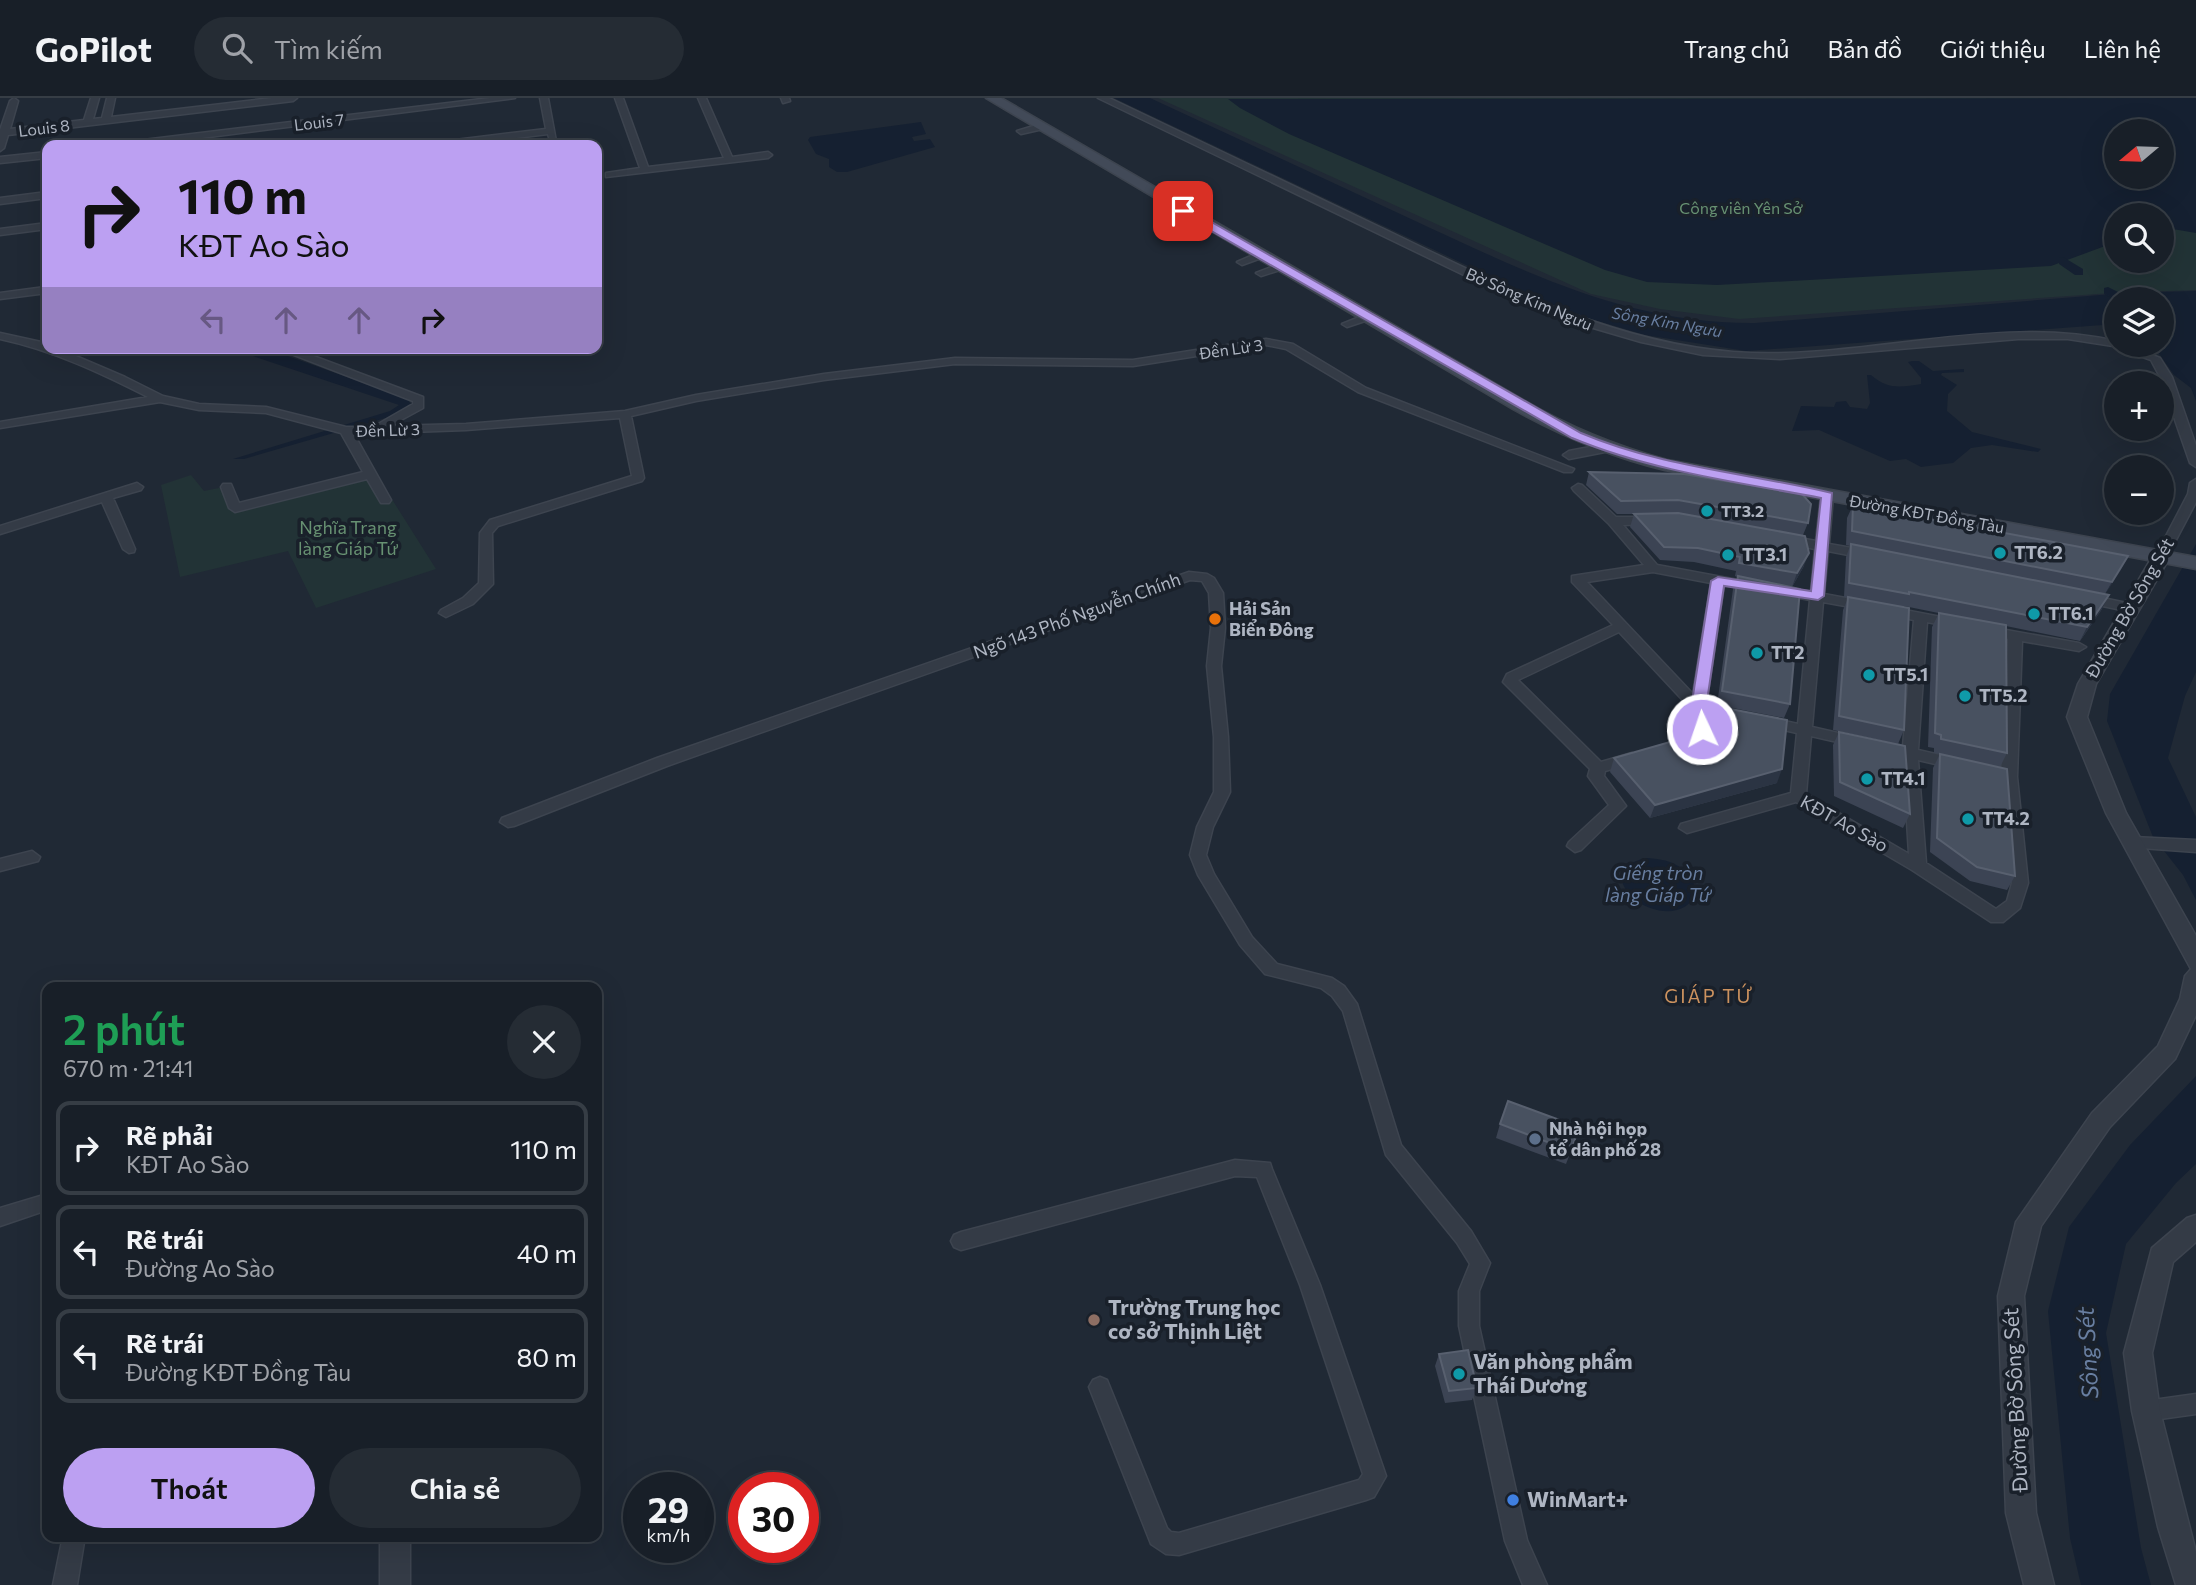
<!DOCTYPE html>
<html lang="vi">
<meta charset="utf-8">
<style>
:root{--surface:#181f28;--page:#252c34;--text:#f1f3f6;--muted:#9fa2a8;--line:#363d45;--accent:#bca0f2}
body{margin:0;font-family:Commissioner,sans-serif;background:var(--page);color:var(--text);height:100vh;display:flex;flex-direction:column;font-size:26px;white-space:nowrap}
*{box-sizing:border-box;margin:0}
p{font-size:23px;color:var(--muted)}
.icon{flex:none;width:38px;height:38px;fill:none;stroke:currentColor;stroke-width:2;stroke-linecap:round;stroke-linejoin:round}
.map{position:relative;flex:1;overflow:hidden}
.drawer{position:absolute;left:42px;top:884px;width:560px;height:560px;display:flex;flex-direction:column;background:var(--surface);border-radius:14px;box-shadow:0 7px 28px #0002,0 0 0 2px var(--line)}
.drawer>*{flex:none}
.top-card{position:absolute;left:42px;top:42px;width:560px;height:214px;border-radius:14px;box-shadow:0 7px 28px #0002,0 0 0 2px var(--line);background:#bca0f2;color:#111;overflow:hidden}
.needle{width:46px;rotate:251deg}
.buttons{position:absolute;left:2104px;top:21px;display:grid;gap:14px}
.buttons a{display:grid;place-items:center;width:70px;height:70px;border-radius:50%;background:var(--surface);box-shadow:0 7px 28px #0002,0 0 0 2px var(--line);font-size:35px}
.speed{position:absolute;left:623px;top:1374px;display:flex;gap:14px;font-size:35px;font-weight:700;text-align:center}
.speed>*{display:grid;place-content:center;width:91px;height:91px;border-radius:50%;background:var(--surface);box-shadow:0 7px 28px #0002,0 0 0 2px var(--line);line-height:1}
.speed small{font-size:18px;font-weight:400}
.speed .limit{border:10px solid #d22;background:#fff;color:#111}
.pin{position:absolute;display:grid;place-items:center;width:60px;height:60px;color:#fff;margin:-30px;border-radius:14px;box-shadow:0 4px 10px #0006}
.me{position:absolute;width:77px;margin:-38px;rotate:357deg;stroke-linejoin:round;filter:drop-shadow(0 0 5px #0008)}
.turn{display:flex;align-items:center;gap:24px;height:147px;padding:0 21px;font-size:32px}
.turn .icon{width:91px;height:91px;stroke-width:2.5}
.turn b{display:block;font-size:49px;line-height:60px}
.lanes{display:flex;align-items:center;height:66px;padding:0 21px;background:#0003;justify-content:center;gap:35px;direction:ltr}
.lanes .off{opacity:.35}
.round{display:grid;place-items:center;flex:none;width:74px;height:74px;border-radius:37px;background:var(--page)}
.headline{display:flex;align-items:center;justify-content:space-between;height:119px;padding:0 21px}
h1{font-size:42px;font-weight:600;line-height:52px;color:#1e9e55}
.cta{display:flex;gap:14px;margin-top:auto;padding:14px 21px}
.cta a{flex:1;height:80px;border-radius:42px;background:var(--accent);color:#111;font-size:28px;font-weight:600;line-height:80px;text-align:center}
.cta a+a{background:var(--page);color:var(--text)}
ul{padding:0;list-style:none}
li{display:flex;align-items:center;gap:21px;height:94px;margin:0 14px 10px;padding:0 7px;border:4px solid var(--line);border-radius:14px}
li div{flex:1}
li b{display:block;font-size:26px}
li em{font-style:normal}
header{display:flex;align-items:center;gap:42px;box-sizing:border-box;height:98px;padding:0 35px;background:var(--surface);border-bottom:2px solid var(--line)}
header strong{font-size:33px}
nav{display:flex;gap:38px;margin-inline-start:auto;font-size:24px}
.search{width:490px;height:63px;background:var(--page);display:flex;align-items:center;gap:18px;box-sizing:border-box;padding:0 24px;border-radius:38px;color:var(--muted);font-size:26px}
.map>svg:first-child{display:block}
</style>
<header>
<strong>GoPilot</strong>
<div class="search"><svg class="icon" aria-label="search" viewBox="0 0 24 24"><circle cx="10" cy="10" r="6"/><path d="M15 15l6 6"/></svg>Tìm kiếm</div>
<nav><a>Trang chủ</a><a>Bản đồ</a><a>Giới thiệu</a><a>Liên hệ</a></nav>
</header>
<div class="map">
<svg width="2196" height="1487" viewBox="0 0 2196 1487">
<rect width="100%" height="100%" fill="#202935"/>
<g fill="#223336" fill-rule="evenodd">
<path d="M1158,0H2196V192L2112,195L1739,221L1660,211L1591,196ZM2116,33H2161V79H2116ZM2116,117H2161V163H2116Z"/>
<path d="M376,376L436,471L316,510L288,453L180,479L161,387L191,377L204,393L224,389L234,411Z"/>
</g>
<g fill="#152031" fill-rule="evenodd">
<path d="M1114,0H1150C1237,40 1324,81 1411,121C1524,173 1627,226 1755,225L2125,195L2196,193V303L2191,290L2174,277L2153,247H2161V201H2116V226L1746,253L1645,237L1561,212Z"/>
<path d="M2196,0V135L2161,129V117H2116V144L2051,168L1880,178L1717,187L1647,184L1605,172L1289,36L1240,10L1228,1ZM2161,33V79H2116V33Z"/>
<path d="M921,24L926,36L912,39L914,43L930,41L935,49L847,74H837L829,69V61L816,56L808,42L810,39Z"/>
<path d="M229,250L271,252L408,301L412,309L403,315L244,361H233L390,313L399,307Z"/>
<path d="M1912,263H1919L1933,273L1964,271V274L1942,275L1941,277L1957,287L1948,296L1947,313L1972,334L2041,351L2038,354L1992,347L1971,350L1953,365L1921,369L1906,361L1890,363L1819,332L1792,333L1801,308L1834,309L1836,304L1846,303L1850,309L1867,311L1870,305L1867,277H1871C1888,292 1901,289 1921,286V280L1908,264Z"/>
<path d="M2196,446V574L2185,598L2168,660L2196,719V802L2183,777L2153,739L2107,623L2110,596Z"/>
<path d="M1644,760C1667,760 1691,768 1696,793C1686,831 1620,810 1621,775L1626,767Z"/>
<path d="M2196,978V1066L2176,1085L2126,1146L2106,1235L2141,1450L2151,1487H2081L2070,1440L2048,1213L2069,1129L2130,1047Z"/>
</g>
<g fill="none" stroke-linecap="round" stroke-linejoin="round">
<g fill="#152031" fill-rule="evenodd">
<path d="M2063,159L2083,171V177H2075L2059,166V160Z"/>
<path d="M2108,189L2126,198L2128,201L2116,203L2104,196V190Z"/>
</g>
<defs>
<g id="minor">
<path d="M14,0L18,3L10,31L84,22L91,0H99L93,21L102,20L107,0H115L111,19L272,0H297L293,3L8,37L4,50L0,53V32L10,3Z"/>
<path d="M490,0H515L147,47H123L127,44Z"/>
<path d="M540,0H548L556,43H550L548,36L458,47H435L439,44L546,31Z"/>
<path d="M615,0H623L648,69L724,60L698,0H706L732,59L768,54L772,57L768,60L606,79V75L640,70Z"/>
<path d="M781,0H789L790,3L783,5Z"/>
<path d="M1098,0H1109C1202,44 1295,89 1388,133C1498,186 1610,244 1733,254C1859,264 1993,215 2116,243V247H2127L2160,260L2172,279L2196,348V369L2190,365L2160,279L2151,262L2113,248L2068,241H2018L1780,261L1703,257L1641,244L1583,227L1499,194Z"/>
<path d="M1040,26L1043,27V31L1021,36L1017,33Z"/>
<path d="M47,54V60L0,65V59Z"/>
<path d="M47,94V100L0,106V100Z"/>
<path d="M1183,109L1186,110V114L1166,121L1161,118Z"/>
<path d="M47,125V131L0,137V131Z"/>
<path d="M1260,154L1264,155V159L1242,167L1237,164Z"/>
<path d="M1279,166L1284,169L1283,171L1261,178L1256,175Z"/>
<path d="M45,189L47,195L0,201V195Z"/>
<path d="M1367,216L1371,217V221L1347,229L1342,226Z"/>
<path d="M0,235L41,244L47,246V250H57L125,279L163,298L199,306L266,309L346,329H373L413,306V303L276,250H292L423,299V310L390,328L466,326L625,313L696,297L824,276L955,260L1133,262L1266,241L1293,246L1366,290L1574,371L1572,374H1564L1358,294L1286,251L1266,247L1133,268L955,266L824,282L696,303L631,318L644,380L642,383L498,428L492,435L493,486L473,506L446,519L439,515L441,512L463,500L479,485L480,435L490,422L632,378L620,320L466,332L354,336L391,402L389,405H381L367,381L235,414L229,410L221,389L223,386H231L239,405L363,374L341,335L266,315L199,312L160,304L0,330V324L148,299C101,275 52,252 0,241Z"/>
<path d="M1606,346L1612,350L1610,353L1569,361L1563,357L1569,353Z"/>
<path d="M2196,381V404L2167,459L2166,462H2156L2155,459L2188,396L2190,385Z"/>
<path d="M137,385L143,389L141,392L113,400L135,451L134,454L129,455L123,451L102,404L0,436V428Z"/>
<path d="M1578,386L1582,387L1616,419H1656L1658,422L1652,426L1623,427L1657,467L1754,485L1761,489L1754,493L1724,487L1706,607L1740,614L1742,617L1735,622L1706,616L1709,631L1689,646L1673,652L1666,647L1694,629L1691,611L1619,534L1518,582L1601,664L1632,655L1639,660L1637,664L1605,673L1604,678L1626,708L1581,752L1575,754L1567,748L1569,744L1609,707L1588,678L1590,671L1503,584L1507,576L1613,527L1572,484V478L1644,467L1609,426L1574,393L1572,390ZM1653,474L1711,485L1693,596L1587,484Z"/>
<path d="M1827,394L1833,398L1829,446L1869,453L1875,457L1869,461L1828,453L1824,496L1867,504L1874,508L1867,512L1823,504L1812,629L1860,640L1862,643L1855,648L1811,638L1806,696L1909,756L1903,658L1879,652L1877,649L1884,644L1903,648L1914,522L1884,516L1882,513L1889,509L1962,523L1964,526L1962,529L1957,530L1927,524L1918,652L1962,662L1964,666L1957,671L1918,662L1926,765L1996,811L2007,803L2012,785L2001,679L2008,541L1999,536L2006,532L2079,545L2086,549L2079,553L2022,543L2017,679L2028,785L2020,810L2003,824H1991L1912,772L1796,704L1687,735L1679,730L1681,726L1791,695L1797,635L1762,627L1760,624L1767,619L1798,626L1810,502L1774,495L1772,492L1779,488L1811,494L1815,451L1783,445L1782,442L1788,438L1816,443L1821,398Z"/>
<path d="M1189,474L1207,476L1214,480L1223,495L1225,530L1221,568L1228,639L1230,694L1213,729L1206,757L1214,776L1252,839L1277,866L1332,880L1344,888L1357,906L1401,1047L1471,1133L1490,1165L1479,1193V1228L1527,1442L1547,1487H1523L1505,1443L1459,1228V1193L1470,1166L1457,1145L1386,1057L1343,913L1332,898L1321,890L1265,876L1240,847L1198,777L1190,757L1197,729L1214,694V639L1207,568L1211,530L1209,495L1202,483L1190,482L667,668L514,728L508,729L500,724L502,720L657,660Z"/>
<path d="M2084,496L2136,507L2138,510L2131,514L2079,503L2077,500Z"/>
<path d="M2133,739L2196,742V754L2127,749L2125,745Z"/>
<path d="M32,753L40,759L38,763L0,773V761Z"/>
<path d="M1235,1062L1270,1065L1272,1071L1320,1187L1386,1378L1374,1399L1366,1402L1179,1457L1166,1456L1151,1446L1089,1289L1093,1282L1100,1279L1107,1282L1167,1430L1171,1434L1179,1435L1359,1382L1363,1376L1300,1187L1257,1079L1235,1078L961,1152L954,1149L951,1143L954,1137L961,1134Z"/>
<path d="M47,1096V1112L0,1128V1110Z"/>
<path d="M2196,1296V1316L2146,1323L2138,1320L2135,1313L2138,1306L2146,1303Z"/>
<path d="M63,1438H85L77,1487H53Z"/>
</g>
<g id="tertiary">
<path d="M2161,454L2170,459L2096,586L2087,619L2126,715L2196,838V917L2175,961L2110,1029L2041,1128L2024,1198L2036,1415L2054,1487H2024L2006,1415L1998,1198L2016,1124L2092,1015L2158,948L2180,901L2185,878L2191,871L2106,715L2067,619L2078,586L2152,459Z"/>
<path d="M2196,1117V1144L2173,1164L2152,1255L2160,1313L2196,1454V1487H2176L2158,1429L2132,1313L2124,1255L2152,1150L2187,1120Z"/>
<rect x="380" y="1438" width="30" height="49"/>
</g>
<path id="secondary" d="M986,0H1001L1525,303C1571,330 1616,348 1667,362L2196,459V471L1665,372C1611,359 1562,338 1513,311Z"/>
</defs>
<use href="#minor" stroke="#3d444f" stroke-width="3"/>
<use href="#tertiary" stroke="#3d444f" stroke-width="3"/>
<use href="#secondary" stroke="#3d444f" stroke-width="3"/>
<use href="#minor" fill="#343b46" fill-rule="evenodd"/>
<use href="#tertiary" fill="#343b46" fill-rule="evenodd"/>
<use href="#secondary" fill="#424a58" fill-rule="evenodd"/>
</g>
<g fill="#3c4454">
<path d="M1589,374L1808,425L1803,437L1804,468L1792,489L1790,606L1784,620L1717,607L1733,491L1737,479L1735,478L1736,473L1694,464L1660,462L1630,429L1634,416H1668H1617L1586,387Z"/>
<path d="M1853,407L2128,458L2105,496L2102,511L2080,543L2006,528L2007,655L2000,669L1934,655V650L1928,649L1932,529L1939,515L1963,520L1904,508V632L1898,646L1833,632L1843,512L1848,500L1844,499L1846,459L1850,448L1846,447L1847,420Z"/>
<path d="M1715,608L1777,685L1650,720L1610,674L1614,660L1711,632L1710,622Z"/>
<path d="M1839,634L1910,716L1903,730L1834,698L1833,647Z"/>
<path d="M1940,656L2015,778L2007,792L1970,783L1930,754L1933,670Z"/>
<path d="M1500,1026L1571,1053L1566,1066L1496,1040Z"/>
<path d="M1439,1256L1477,1290L1472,1302L1445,1305L1435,1268Z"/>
</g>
<g fill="#2b3443">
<path d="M1809,455L1804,468L1792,489L1797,475Z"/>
<path d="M2128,458L2121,472L2104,498L2112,484Z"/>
<path d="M2109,497L2102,511L2080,543L2087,529Z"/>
<path d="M1782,671L1777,685L1650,720L1655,707Z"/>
</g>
<g fill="#485160" stroke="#58606f" stroke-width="2">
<path d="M1589,374L1684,376L1802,396L1811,406L1808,425L1678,402L1621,403Z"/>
<path d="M1853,407L1978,430L2128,458L2112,484L1852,433Z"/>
<path d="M1678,415L1805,438L1809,455L1797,475L1739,465L1740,459L1698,450L1664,449L1634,416Z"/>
<path d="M1851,446L2109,497L2087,529L1909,494V496L1849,485Z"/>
<path d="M1738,478L1800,491L1790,606L1722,593Z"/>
<path d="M1848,499L1909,510L1904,632L1839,618Z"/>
<path d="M1939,515L2006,527L2007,655L1941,641V637L1935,635Z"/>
<path d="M1715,608L1787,622L1782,671L1655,707L1614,660L1712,632L1717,617Z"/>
<path d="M1839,634L1905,648L1910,716L1840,684Z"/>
<path d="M1940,656L2007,671L2015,778L1977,769L1937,740Z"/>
<path d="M1508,1003L1579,1029L1571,1053L1500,1026Z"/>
<path d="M1468,1252L1477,1290L1449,1293L1439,1256Z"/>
</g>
<path fill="#bca0f2" stroke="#7a689d" stroke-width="2" d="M1180,110H1187L1581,335C1661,369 1748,375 1832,395L1824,498L1818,502L1724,488L1706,610L1710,631L1708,634H1697L1691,610L1711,483L1718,479L1811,493L1821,400C1737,384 1651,373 1572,340L1180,115Z"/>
<g fill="#0f9aa8" stroke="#19202a" stroke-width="2.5">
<circle cx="1707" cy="413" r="7"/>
<circle cx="2000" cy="455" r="7"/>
<circle cx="1728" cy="457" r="7"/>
<circle cx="2034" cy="516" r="7"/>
<circle cx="1757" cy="555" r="7"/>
<circle cx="1869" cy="577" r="7"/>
<circle cx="1965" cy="598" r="7"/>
<circle cx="1867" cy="681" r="7"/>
<circle cx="1968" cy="721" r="7"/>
<circle cx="1459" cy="1276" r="7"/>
</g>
<circle fill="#e8710a" stroke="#19202a" stroke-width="2.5" cx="1215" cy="521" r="7"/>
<circle fill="#5c6f8a" stroke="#19202a" stroke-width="2.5" cx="1535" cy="1041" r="7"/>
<circle fill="#8d6e63" stroke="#19202a" stroke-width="2.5" cx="1094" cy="1222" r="7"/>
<circle fill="#3f7fe0" stroke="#19202a" stroke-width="2.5" cx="1513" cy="1402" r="7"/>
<g text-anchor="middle" stroke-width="7" stroke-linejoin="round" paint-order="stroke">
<g font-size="16" fill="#aeb5c2" stroke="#19202a">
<text transform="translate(319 24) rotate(-7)" y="6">Louis 7</text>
<text transform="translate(44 30) rotate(-7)" y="6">Louis 8</text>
<text transform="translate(1529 201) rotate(23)" y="6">Bờ Sông Kim Ngưu</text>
<text transform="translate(1231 251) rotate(-8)" y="6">Đền Lừ 3</text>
<text transform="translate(388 332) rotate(-2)" y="6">Đền Lừ 3</text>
<text transform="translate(1927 416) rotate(10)" y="6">Đường KĐT Đồng Tàu</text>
</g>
<g font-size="16" fill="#679172" stroke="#19202a">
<text x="1741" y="116">Công viên Yên Sở</text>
</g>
<g font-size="16" font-style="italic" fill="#687ea0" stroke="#19202a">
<text transform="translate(1667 224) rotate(10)" y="6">Sông Kim Ngưu</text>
</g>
<g font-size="16" font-weight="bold" fill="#aeb5c2" stroke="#19202a" text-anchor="start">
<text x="1721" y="419">TT3.2</text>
</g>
<g font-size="18" fill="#679172" stroke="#19202a">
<text x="348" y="436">Nghĩa Trang<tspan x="348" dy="21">làng Giáp Tứ</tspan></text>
</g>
<g font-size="18" font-weight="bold" fill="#aeb5c2" stroke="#19202a" text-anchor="start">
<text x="2014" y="461">TT6.2</text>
<text x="1742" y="463">TT3.1</text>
<text x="1229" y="517">Hải Sản<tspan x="1229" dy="21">Biển Đông</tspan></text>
<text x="2048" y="522">TT6.1</text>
<text x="1771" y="561">TT2</text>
<text x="1883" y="583">TT5.1</text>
<text x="1979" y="604">TT5.2</text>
<text x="1881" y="687">TT4.1</text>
<text x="1982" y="727">TT4.2</text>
<text x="1549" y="1037">Nhà hội họp<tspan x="1549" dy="21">tổ dân phố 28</tspan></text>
</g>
<g font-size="18" fill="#aeb5c2" stroke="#19202a">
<text transform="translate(2130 510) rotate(-60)" y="6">Đường Bờ Sông Sét</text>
<text transform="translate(1077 518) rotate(-20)" y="6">Ngõ 143 Phố Nguyễn Chính</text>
<text transform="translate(1844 726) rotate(29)" y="6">KĐT Ao Sào</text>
</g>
<g font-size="19" font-style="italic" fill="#687ea0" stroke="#19202a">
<text x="1658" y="782">Giếng tròn<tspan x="1658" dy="22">làng Giáp Tứ</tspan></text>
</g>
<g font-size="19" letter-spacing="2" fill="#cc925f" stroke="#19202a">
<text x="1709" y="905">GIÁP TỨ</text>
</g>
<g font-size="21" font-weight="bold" fill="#aeb5c2" stroke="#19202a" text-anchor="start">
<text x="1108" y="1217">Trường Trung học<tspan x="1108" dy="24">cơ sở Thịnh Liệt</tspan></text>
<text x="1473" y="1271">Văn phòng phẩm<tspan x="1473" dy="24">Thái Dương</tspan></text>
<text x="1527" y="1409">WinMart+</text>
</g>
<g font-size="21" fill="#aeb5c2" stroke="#19202a">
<text transform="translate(2016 1302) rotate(-93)" y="7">Đường Bờ Sông Sét</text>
</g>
<g font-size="23" font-style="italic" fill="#687ea0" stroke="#19202a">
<text transform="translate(2088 1255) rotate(-93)" y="8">Sông Sét</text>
</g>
</g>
</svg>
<div class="buttons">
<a><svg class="needle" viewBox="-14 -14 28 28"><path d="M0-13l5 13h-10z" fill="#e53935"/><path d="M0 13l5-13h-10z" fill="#9fa2a8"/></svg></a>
<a><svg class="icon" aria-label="search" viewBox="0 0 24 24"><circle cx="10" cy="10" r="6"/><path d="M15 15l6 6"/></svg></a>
<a><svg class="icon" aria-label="layers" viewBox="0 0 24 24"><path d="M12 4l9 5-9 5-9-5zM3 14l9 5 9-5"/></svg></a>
<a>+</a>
<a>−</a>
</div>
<div class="speed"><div>29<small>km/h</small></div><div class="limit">30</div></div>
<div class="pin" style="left:1183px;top:113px;background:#d93025"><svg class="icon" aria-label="arrive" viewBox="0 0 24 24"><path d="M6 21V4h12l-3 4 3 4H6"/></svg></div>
<svg class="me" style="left:1702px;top:631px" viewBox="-20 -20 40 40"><circle r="17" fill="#bca0f2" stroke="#fff" stroke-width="3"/><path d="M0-11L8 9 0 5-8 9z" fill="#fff"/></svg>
<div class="top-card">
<div class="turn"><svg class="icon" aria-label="right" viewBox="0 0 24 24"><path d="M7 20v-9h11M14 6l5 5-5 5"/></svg><div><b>110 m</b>KĐT Ao Sào</div></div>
<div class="lanes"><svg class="icon off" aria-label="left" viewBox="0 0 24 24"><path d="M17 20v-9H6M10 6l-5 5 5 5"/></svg><svg class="icon off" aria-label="ahead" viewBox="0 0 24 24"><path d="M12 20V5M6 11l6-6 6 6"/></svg><svg class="icon off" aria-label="ahead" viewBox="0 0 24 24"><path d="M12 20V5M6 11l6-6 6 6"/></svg><svg class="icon" aria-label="right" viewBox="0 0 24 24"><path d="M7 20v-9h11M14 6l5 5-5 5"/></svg></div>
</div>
<section class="drawer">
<div class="headline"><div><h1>2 phút</h1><p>670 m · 21:41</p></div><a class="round"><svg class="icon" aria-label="close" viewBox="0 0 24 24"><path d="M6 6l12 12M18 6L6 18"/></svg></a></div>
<ul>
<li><svg class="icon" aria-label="right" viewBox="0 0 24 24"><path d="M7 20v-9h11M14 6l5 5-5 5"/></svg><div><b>Rẽ phải</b><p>KĐT Ao Sào</p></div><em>110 m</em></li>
<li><svg class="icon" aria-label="left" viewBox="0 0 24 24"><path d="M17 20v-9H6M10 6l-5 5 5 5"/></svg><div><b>Rẽ trái</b><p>Đường Ao Sào</p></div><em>40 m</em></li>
<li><svg class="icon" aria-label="left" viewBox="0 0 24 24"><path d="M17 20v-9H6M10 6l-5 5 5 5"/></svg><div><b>Rẽ trái</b><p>Đường KĐT Đồng Tàu</p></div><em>80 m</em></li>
</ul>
<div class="cta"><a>Thoát</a><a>Chia sẻ</a></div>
</section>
</div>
